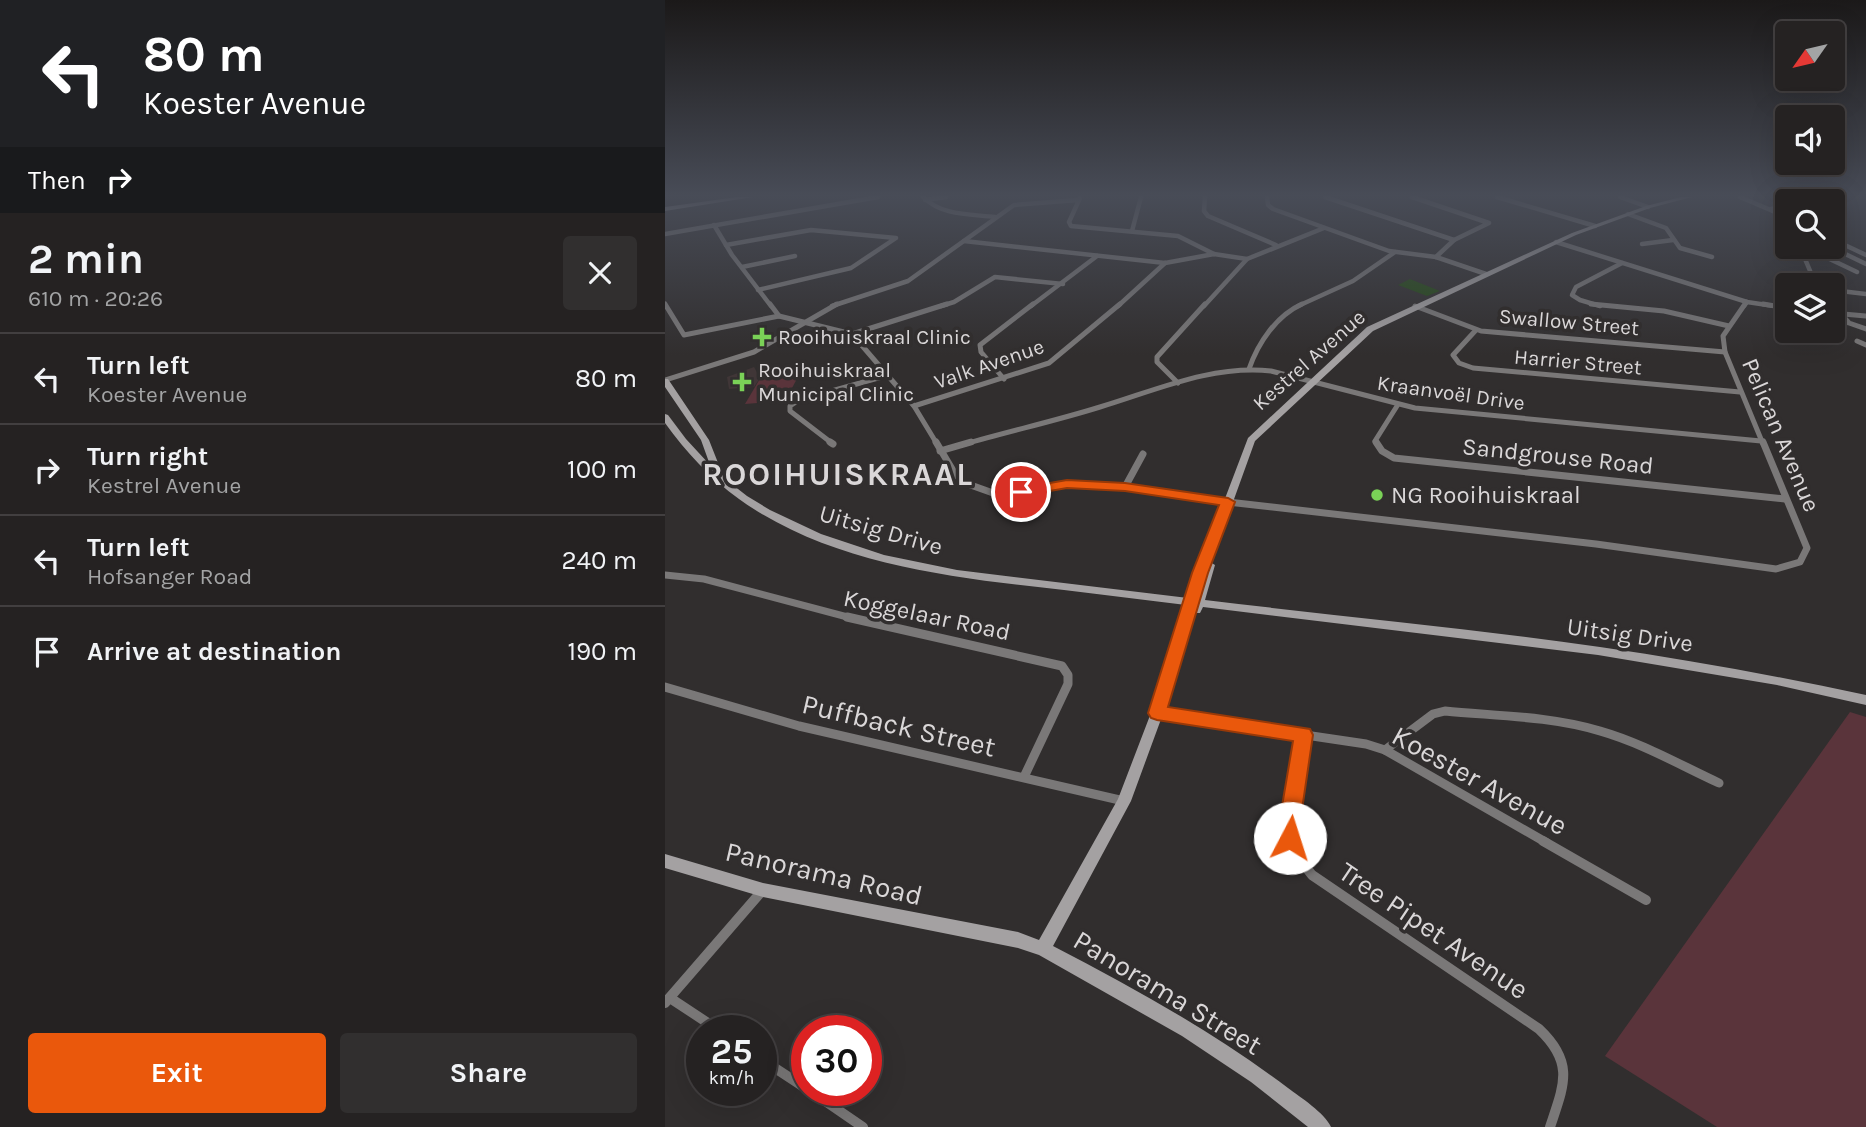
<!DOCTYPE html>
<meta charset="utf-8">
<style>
:root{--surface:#252222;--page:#312f2f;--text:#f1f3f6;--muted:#a3a4a5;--line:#423f40;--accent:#ea580c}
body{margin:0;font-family:Karla,sans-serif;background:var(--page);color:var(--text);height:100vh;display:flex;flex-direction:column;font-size:26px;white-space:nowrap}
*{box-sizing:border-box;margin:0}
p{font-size:23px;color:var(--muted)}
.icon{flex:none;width:38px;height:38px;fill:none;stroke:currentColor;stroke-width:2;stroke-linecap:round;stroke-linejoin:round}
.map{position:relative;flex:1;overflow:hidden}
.drawer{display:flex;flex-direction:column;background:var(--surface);width:665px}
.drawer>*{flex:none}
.top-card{background:#202124;color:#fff;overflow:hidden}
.needle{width:46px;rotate:236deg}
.tools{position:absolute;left:1110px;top:21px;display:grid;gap:14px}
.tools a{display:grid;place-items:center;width:70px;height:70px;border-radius:7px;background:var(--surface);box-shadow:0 7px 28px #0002,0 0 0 2px var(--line);font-size:35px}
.speed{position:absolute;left:21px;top:1015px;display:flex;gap:14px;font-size:35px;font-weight:700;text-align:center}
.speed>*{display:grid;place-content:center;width:91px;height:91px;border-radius:50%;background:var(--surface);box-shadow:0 7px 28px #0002,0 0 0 2px var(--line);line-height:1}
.speed small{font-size:18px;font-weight:400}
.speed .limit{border:10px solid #d22;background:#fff;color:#111}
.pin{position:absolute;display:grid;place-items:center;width:60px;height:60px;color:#fff;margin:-30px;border:4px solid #fff;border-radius:50%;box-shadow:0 2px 7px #0007}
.me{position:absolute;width:77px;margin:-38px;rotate:5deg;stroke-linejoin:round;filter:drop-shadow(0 0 5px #0008)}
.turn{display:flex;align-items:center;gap:24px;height:147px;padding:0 28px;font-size:32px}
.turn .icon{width:91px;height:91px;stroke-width:2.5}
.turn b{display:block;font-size:49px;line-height:60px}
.then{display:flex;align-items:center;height:66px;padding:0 28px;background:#0003;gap:14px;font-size:26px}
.round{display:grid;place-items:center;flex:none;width:74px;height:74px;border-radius:7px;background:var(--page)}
.overview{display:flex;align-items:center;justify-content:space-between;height:119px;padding:0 28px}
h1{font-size:42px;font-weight:700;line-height:52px}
.button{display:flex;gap:14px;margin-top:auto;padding:14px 28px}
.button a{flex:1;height:80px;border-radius:7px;background:var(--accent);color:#fff;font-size:28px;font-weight:700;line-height:80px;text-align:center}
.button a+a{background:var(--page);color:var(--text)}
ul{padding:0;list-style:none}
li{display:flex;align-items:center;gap:21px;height:91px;padding:0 28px;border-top:2px solid var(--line)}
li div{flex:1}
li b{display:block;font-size:26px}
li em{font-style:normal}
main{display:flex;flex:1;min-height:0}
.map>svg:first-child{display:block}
</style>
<main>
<section class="drawer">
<div class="top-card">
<div class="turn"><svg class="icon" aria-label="left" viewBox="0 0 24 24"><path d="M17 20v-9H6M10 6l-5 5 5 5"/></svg><div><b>80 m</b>Koester Avenue</div></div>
<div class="then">Then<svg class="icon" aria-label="right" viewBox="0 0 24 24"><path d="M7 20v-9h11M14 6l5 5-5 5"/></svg></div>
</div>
<div class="overview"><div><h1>2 min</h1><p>610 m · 20:26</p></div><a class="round"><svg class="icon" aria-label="close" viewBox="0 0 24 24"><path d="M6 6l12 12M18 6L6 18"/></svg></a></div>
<ul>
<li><svg class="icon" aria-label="left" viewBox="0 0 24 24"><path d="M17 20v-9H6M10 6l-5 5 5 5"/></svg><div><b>Turn left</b><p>Koester Avenue</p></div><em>80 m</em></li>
<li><svg class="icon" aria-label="right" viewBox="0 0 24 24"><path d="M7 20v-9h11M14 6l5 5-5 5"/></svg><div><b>Turn right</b><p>Kestrel Avenue</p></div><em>100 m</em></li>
<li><svg class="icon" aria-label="left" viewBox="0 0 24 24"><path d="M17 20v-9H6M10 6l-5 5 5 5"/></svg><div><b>Turn left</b><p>Hofsanger Road</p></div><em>240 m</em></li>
<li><svg class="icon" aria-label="arrive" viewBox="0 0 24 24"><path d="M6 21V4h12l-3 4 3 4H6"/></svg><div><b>Arrive at destination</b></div><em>190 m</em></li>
</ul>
<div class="button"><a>Exit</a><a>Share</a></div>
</section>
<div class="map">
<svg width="1201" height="1127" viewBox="0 0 1201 1127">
<rect width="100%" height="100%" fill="#312e2e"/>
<path fill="#403637" d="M89,367L95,378L89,387L64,389L62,377Z"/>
<g fill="#5a343b">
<path d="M134,375L120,401L80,404L96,377Z"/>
<path d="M1185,712L1201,717V1127H1052L940,1056Z"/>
</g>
<path fill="#254916" d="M745,279L775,291L762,296L733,285Z"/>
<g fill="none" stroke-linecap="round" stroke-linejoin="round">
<g stroke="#7a7878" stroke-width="4.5">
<path d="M258,197C277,216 305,214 330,217"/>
<path d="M540,197L539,211L543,216L611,245"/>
<path d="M602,197L603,205L608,209L724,251L771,257L821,274"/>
<path d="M660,197L789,240"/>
<path d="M747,197L824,223L789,240L771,257"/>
<path d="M832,197L930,226"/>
<path d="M955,197L983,207"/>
<path d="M1075,197L1122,217"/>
<path d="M415,198L404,222L406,226L513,236L549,254"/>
<path d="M260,200L281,197"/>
<path d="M1147,201L1168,197"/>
<path d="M1106,209L1122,206"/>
<path d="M963,214L1001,228L1015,248L1047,257"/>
<path d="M49,225L67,255L106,306"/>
<path d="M467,231L476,197"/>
<path d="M0,234L213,197"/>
<path d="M1167,239L1201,255"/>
<path d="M299,241L500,263L549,254L582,259"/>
<path d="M891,242L1082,302L1109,306"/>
<path d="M977,244L1008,240"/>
<path d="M61,245L146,230L231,238L186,268L93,290"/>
<path d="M1135,247L1151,285"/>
<path d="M1136,251L1170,249L1201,264"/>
<path d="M1152,253L1192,272"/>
<path d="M77,267L130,256"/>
<path d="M1167,290L1201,294"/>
<path d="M167,306L243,281L349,205L413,200"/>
<path d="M276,306L289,302L330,277L398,284"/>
<path d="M366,306L432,256"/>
<path d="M453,306L500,263"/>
<path d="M539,306L582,259L659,228"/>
<path d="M633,306L688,281L730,252"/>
<path d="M935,306L915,300L907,295L911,287L957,263"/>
<path d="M1079,306L1082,302"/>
</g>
<g stroke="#7a7878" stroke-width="5">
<path d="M0,304L19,335L114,316L187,334L249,406L272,444"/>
<path d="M105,304L114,316"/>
<path d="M926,304L999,311L1064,326"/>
<path d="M1080,304L1058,336L1060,352L1098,444"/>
<path d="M1098,304L1122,308"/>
<path d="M750,306L816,331L1060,352"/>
<path d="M1167,313L1201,316"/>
<path d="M1176,314L1184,323L1201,329"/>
<path d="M811,330L788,355L794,363L808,368L1075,392"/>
<path d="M187,334L282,304"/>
<path d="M1192,341L1201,345"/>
<path d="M584,369C593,343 611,316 637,304"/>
<path d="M339,379L316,352L315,345L368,304"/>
<path d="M0,380L89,352L172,304"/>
<path d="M513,383L492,362V357L540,304"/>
<path d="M249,406L384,363L455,304"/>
<path d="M168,444L125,411V406L134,400L224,375"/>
<path d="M300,444C345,431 390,421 435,407C492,390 545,365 606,371L750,408L1096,441"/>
<path d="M712,444L710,441L732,406"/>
</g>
<g stroke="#7a7878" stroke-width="7">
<path d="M165,442L168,444"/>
<path d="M271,442L290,474L300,483L328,493L356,492L402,484L460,487L563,502L931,544L1111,569L1135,562L1142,548L1098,442"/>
<path d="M711,442L717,451L729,458L1120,499"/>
<path d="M275,451L306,442"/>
<path d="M460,487L478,454"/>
<path d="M0,575L39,579L190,619"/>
</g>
<g stroke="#7a7878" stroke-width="9">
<path d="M182,617L397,666L403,675V684L359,777"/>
<path d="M0,687L134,726L459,801"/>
<path d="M492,713L701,744L720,750L882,843"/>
<path d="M720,750L768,714L780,711C832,716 885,716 935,731C977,743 1015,765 1054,783"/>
<path d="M628,843L624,830L639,735"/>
</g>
<g stroke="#7a7878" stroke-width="10">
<path d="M628,841L633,857L647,875L874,1029C910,1063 899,1085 885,1127"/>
<path d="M878,841L981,900"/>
<path d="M5,998L55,1031"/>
<path d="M0,1003L97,891"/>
<path d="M96,1059L142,1089"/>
<path d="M144,1090L198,1127"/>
</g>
<g fill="#a4a1a2" fill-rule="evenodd">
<path d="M72,197H88L0,211V207Z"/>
<path d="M1016,197H1027L985,208L911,235L708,331L590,441L555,538L545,562L550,565L540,600C671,616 804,628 935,647C1024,660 1113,676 1201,695V705L1112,685L933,655L538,607L535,613H529L506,692L466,801L388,946C469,988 549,1032 623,1088C635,1097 660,1113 666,1127H643L586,1082L517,1036L374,955L353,948L98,897L0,868V854L98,883L353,932L374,940L453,799L494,692L521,605C480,600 440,595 399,590C289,578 166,565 74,499C45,478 21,452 0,423V414L3,415L21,439L45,465L36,440L0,387V379H3L44,440L59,478L82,496L105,510L156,534L219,555L292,570L523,598L537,553L545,538L583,438L702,327L907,233L981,206Z"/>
</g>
</g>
<linearGradient id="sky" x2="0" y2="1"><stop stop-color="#1b1919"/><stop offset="0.55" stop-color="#484c57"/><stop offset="1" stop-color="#484c57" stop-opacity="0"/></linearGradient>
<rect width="1201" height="355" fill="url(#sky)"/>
<path fill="#ea580c" stroke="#983908" stroke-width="2" d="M402,480L460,483L563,498L570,502L543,573L503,707L645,729L648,735L634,830L635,838L632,844L625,847L617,844L613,830L628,741L492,720L486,718L483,713L527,573L554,505L460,491L402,488L356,496L349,492L356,488Z"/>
<g fill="#7ad157" stroke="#312e2e" stroke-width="2.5">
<path d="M93.5 326.5h7v7h7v7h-7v7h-7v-7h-7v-7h7z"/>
<path d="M73.5 371.5h7v7h7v7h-7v7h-7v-7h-7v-7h7z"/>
<circle cx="712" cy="495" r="7"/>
</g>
<g text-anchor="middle" stroke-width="7" stroke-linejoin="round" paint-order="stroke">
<g font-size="21" fill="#dad7d8" stroke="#312e2e">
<text transform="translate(904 322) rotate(5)" y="7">Swallow Street</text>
<text transform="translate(644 360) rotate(-41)" y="7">Kestrel Avenue</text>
<text transform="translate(913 362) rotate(5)" y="7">Harrier Street</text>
<text transform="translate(324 364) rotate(-19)" y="7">Valk Avenue</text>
<text transform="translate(786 393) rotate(8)" y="7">Kraanvoël Drive</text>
</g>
<g font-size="21" fill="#dad7d8" stroke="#312e2e" text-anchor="start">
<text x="113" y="344">Rooihuiskraal Clinic</text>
<text x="93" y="377">Rooihuiskraal<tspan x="93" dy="24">Municipal Clinic</tspan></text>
</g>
<g font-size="24" fill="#dad7d8" stroke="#312e2e">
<text transform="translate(1116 435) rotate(67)" y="8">Pelican Avenue</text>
<text transform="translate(893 456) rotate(6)" y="8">Sandgrouse Road</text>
<text transform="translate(216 530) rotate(16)" y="8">Uitsig Drive</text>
<text transform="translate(262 615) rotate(12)" y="8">Koggelaar Road</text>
<text transform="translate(965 635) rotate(8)" y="8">Uitsig Drive</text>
</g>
<g font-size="24" fill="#dad7d8" stroke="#312e2e" text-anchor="start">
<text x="726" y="503">NG Rooihuiskraal</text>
</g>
<g font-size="28" fill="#dad7d8" stroke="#312e2e">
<text transform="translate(234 725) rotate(13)" y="10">Puffback Street</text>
<text transform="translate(815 780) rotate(29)" y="10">Koester Avenue</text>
<text transform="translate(159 873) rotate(13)" y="10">Panorama Road</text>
<text transform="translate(769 930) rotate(34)" y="10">Tree Pipet Avenue</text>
<text transform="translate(503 992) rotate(31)" y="10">Panorama Street</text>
</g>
<g font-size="32" font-weight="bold" letter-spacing="2" fill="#dad7d8" stroke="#312e2e">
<text x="173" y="485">ROOIHUISKRAAL</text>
</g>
</g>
</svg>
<div class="tools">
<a><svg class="needle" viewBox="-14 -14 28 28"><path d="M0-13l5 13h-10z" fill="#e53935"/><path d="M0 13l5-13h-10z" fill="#a3a4a5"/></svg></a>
<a><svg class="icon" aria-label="sound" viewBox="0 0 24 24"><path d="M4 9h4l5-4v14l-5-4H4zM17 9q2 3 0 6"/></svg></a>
<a><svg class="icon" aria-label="search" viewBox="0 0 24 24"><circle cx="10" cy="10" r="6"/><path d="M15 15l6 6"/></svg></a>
<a><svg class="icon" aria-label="layers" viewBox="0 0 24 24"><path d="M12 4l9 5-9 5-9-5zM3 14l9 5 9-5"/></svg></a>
</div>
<div class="speed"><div>25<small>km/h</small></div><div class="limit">30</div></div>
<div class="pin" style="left:356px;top:492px;background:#d93025"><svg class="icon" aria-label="arrive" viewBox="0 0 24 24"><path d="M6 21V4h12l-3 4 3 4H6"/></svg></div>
<svg class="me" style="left:625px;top:838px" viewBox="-20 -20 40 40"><circle r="19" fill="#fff"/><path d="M0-13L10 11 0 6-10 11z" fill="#ea580c"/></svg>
</div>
</main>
